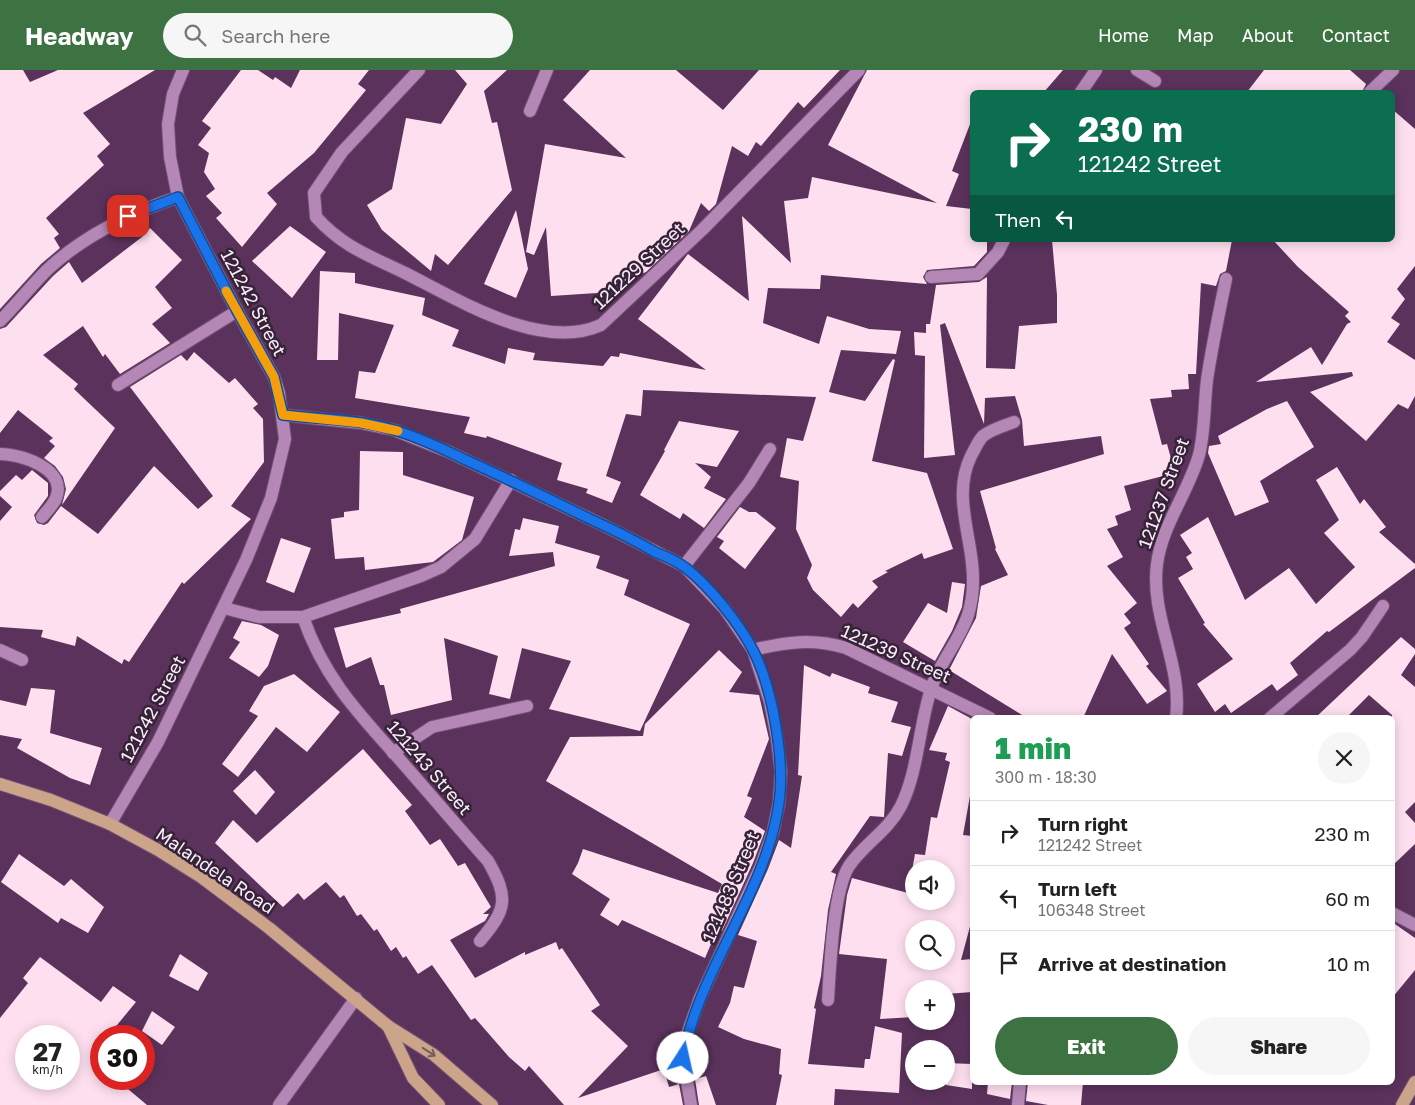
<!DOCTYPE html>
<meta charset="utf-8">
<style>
:root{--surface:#fff;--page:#f6f6f6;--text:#222;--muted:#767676;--line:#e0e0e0;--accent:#3d7343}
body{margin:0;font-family:"Golos Text",sans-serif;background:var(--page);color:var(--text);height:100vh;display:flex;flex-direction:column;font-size:19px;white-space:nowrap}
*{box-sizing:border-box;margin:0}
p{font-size:16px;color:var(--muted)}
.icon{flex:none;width:28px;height:28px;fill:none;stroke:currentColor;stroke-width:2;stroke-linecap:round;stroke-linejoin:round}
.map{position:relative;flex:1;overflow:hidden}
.sheet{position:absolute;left:970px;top:645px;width:425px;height:370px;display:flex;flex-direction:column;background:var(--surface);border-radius:8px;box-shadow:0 2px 12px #0003}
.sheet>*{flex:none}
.guide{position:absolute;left:970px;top:20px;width:425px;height:152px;border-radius:8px;box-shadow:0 2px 12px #0003;background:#0b6e4f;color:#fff;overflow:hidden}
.tools{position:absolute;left:905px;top:790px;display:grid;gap:10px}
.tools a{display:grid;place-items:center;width:50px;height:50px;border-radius:50%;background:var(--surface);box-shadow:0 2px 12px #0003;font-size:25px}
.speed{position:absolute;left:15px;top:955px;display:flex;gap:10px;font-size:25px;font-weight:700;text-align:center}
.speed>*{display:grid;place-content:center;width:65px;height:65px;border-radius:50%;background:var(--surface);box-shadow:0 2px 12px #0003;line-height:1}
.speed small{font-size:12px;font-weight:400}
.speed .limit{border:8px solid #d22;background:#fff;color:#111}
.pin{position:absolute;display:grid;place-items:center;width:42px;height:42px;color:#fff;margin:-21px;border-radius:10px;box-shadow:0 2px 8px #0006}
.me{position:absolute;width:55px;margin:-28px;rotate:10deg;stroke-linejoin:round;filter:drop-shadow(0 0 4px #0008)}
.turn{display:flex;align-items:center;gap:18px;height:105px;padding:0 25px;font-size:22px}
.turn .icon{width:65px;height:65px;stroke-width:2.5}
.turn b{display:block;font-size:35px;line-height:42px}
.then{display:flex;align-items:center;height:48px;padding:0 25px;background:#0003;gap:10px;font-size:19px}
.round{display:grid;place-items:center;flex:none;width:52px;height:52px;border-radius:26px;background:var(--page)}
.summary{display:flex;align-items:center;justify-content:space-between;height:85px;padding:0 25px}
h1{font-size:30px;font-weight:800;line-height:38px;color:#1e9e55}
.cta{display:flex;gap:10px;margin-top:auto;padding:10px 25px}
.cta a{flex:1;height:58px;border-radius:30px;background:var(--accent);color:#fff;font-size:20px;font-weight:800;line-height:58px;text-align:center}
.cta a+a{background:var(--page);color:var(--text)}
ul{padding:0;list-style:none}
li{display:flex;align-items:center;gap:15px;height:65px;padding:0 25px;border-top:1px solid var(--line)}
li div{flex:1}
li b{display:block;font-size:19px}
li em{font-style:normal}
header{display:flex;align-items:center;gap:30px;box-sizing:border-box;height:70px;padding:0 25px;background:var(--accent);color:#fff}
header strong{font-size:24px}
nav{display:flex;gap:28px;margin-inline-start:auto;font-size:18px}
.search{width:350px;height:45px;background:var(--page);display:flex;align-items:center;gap:12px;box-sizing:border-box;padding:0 18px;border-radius:28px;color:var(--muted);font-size:19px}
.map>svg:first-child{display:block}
</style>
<header>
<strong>Headway</strong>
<div class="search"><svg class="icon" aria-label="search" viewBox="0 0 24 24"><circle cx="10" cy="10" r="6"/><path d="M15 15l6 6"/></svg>Search here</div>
<nav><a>Home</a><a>Map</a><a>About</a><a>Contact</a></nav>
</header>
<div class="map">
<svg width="1415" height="1035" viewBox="0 0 1415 1035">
<rect width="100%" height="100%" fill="#5b325c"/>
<g fill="#fedfef" fill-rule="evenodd">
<path d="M0,0H23L30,12L58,0H155L83,43L110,74L97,86L104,95L46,148L59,164L54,168L60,178L41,194L0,239Z"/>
<path d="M241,0H258L273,10L275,7L291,18L300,0H369L358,14L366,20L314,83L267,123L277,134L242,177L216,148L222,143L206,126L215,119L204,102L209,83L198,75L211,58L202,51Z"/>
<path d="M455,0H507L484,21L492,53L497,52L512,120L448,195L435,184L431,201L382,160L367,135L392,119L406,48L441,54L467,14Z"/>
<path d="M590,0H676L723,40L759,0H840L804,38L798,32L761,76L756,72L748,86L732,76L716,134L709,141L701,133L689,161L646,202L597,223L551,226L546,157L534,185L526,182L545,74L626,88L563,30Z"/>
<path d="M867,0H1063L1044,22H972V49L952,101L959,104L946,136L972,139V170H987V182L974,196L927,200L923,207L927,214L821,205L820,219L768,218L763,253L819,274L827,246L869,259L901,261L896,284L841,280L829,322L865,331L893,289L895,290L872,391L927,403L953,479L924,489L922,483L885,501L888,502L872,511L878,517L858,538L853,533L841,547L813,520L807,508L812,495L796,459L799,411L780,407L787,368L803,371L816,327L643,320L641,346L626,344L606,406L621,412L612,433L586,423L588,419L557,410L562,393L487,366L486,368L464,363L470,347L355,328L359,301L375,303L394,255L339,243L338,290H317L320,201L355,203V213L425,228L422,245L459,260L452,276L505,294L508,278L535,283L533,290L603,296L611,286L619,287L620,283L706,300L638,249L688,184L749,231L742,146L791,193L784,131L808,128L812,107L937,133L828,75Z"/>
<path d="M1264,0H1350L1366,14L1362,22H1247Z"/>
<path d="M1392,39L1415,59V196L1397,219L1405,229L1391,248L1400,254L1387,272L1415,290V326L1408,339L1398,334L1366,371L1310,322L1353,306L1352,302L1256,312L1311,277L1322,295L1347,254L1351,252L1345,246L1349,242L1298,197L1273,170H1392Z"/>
<path d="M516,140L528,199L516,228L484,214Z"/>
<path d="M290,156L326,182L292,228L252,191Z"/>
<path d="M150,158L182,190L155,217L172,238L152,254L170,273L120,304L105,284L103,287L83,256L43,285L78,314L74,319L115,358L62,435L66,419L63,407L55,396L44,388L55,376L49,371L53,368L18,340L0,363V259L6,257L53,206L69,192L82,213L142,167Z"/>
<path d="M1052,170H1232L1226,201L1220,204L1216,216L1201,213L1196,304H1188L1189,319L1171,320L1172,327L1150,329L1162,375L1167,374L1175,403L1124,416L1131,440L1115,446L1118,455L1107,459L1123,487L1107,496L1137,533L1124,544L1131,553L1124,558L1149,594L1146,596L1167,621L1147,634L1112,584L1083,648H1027L949,600L976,548L981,516L1008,505L995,479L996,478L980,421L1104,384L1101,366L1024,376L1022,350L1015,326L985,328L984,354L945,253L940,255L955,385L924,388L925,286L915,285L914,262L926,263V254H930L936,215L979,212L987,207L986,298L1015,299L1019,256L1057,253V225Z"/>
<path d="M194,282L229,313L235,308L258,334L253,338L263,349L264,392L231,436L251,449L184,514L182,512L129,592L124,589L122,594L77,566L75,576L41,567L43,560L0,557V451L12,437L0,426V421L16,405L22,410L32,400L48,413V426L34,445L37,453L44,455L48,453L61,436L98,464L154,396L198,439L213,426L130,317L181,285L187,291Z"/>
<path d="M1287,331L1314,377L1260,411L1269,432L1235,446L1208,383L1209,376L1221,374L1218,366L1267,339Z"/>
<path d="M679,351L739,361L717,397L695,393L711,407L704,418L726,429L704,458L683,443L680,449L640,425L665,381L664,380Z"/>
<path d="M360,381L403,382V405L474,427L462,470L433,492L365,500L364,487L335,489L331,449L344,447V442L359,440Z"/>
<path d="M1337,397L1360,434L1364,429L1386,457L1379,462L1415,494V498L1329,562L1327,561L1290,593L1298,605L1277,621L1272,614L1231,643L1225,634L1215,642L1197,614L1233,589L1203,554L1205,553L1178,508L1193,499L1186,487L1192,483L1180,465L1208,447L1245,530L1289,498L1316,534L1355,497L1324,463L1339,450L1316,410Z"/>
<path d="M740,437L749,442H756L776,458L745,499L719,478L724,471L717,467Z"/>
<path d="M523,448L559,456L555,473L600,486L596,498L629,510L624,525L690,554L640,661L549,639L571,591L522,578L510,629L489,624L498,586L444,568L452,630L391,645L384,615H380L371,587L346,598L334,558L401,543L400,539L555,496L553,482L509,486L515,459L520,460Z"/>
<path d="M281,468L311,478L294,523L266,512Z"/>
<path d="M952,512L965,514L962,537L952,561L935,591L903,572L928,533L947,543Z"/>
<path d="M242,551L261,555L279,565L268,596L259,607L229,588L240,572L233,568Z"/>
<path d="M1401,567L1415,579V584L1401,605L1415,617V732L1405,742L1415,753V774L1392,796V645L1369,625L1346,648H1315Z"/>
<path d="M719,580L742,602L729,622L759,625L769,669L747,726L752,728L744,747L765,761L753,793L722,861L717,860L705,888L622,850L618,856L600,845L610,829L572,804L578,793L583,779L718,823L722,814L546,711L570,667L643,666L645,654Z"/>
<path d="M804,595L830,607L832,603L870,617L868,623L898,632L891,652L911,657L902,686L888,683L884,747L870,746L831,802L836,804L828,840L821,906L814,938L816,939L808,994L864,998L865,989H870L875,956L902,963L899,1023L835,1019L834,1035H776L782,1005L779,1004L781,979L744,969L718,957L730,933L734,916L744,918L757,871L738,865L768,799L779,770L791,778L802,706L798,705Z"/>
<path d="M294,604L340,642L307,682L276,657L238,707L222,694L258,646L249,641L264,616Z"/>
<path d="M31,618L55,620L50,663L102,678L90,715L70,708L17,678L22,669L0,665V630L26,636Z"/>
<path d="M948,636L972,649V715L963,765L972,766V849L961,890L972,889V922L946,924V919H914V947L880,949L887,889L839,884L847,825L852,808L908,823L915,784L925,785L931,747L937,748L950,692L945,690L947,683L929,680ZM914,799H946V831H914ZM914,859H946V891H914Z"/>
<path d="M363,679L412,735L405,741L430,775L440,769L458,796L465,793L491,837L483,844H489L485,851L450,870L475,908L525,882V885L556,872L559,880L562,878L600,935L591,941L628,976L578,1028L664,999L669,1017L679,1014L683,1035H564L529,996L525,1001L509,987L475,948L471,950L432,895L418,904L406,886L403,888L396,877L391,881L377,859L374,861L361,844L357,846L344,825L340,828L326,812L304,830L298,823L283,837L215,773L233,750L257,773Z"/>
<path d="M255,700L275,722L256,745L233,721Z"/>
<path d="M19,784L64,816L71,809L104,837L88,863L61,848L58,853L1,812Z"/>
<path d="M1392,852L1415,868V900L1392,928Z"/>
<path d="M180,884L208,903L198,921L169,906Z"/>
<path d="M40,887L101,932L113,916L136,932L108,966H101V1009H116L147,1035H0V948L28,913L23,908ZM26,966H69V1009H26Z"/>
<path d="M152,941L175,957L162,975L142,961Z"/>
<path d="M946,993L972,994V1019L946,1015Z"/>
<path d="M706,1006L716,1035H699L695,1009Z"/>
<path d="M988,1012H1012L1010,1029L987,1024Z"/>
<path d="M1028,1012H1083L1081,1035H1048L1026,1031Z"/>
</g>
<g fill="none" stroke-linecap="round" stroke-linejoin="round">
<defs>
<g id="minor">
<path d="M419,0L342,82L314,123L316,147C343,177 370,186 405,203C459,230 541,282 601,255L702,160L859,0"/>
<path d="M1137,0L1155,11"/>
<path d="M1081,22L1096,0"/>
<path d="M1370,22L1393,0"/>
<path d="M530,41L547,0"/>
<path d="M931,207L978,204L998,182L1004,170"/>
<path d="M0,251C16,235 31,216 47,200C84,165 131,143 178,127"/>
<path d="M118,315L237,241"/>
<path d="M283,345L361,353L394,360L449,382L603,455L684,496L725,539L753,580L770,632L777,668L781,702L779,733L773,762L761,796L700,928L688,962L683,988L691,1035"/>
<path d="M0,384C21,384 68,399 56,428C54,434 47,441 42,447"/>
<path d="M684,496L749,413L770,379"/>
<path d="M224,538L259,547H303L421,506L441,497L475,469L511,410"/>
<path d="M303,547C322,603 354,639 393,682C425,718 456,755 488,791C509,828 507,839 480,871"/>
<path d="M0,580L22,590"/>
<path d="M753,580C786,572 813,568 846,578L990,648"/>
<path d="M1176,648C1183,595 1150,547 1157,494C1162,455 1188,423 1199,385C1205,361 1204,335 1207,310C1212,276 1219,243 1226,209"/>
<path d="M1270,648L1350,580L1362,567L1383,536"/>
<path d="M393,683L432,657L527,636"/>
<path d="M110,754L158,672L246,490L271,428L285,369L279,323L274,307L237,241L178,127L170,87L168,54L173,24L183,0"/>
<path d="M1392,843L1415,855"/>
<path d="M828,930C830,898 833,821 849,796C864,774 888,761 901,736C918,702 919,656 931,619C939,593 959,572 968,545C973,529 974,510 972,493C968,456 954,421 971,386C975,379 978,371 983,366C992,359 1004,356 1014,352"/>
<path d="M279,1035L356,928"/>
<path d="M1018,1035L1020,1012"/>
</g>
<g id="major">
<path d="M0,714L51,730L110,754L158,780L201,807L269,858L388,956L434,985L492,1035"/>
<path d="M388,956L413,1008L439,1035"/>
<path d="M1402,1035L1415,1012"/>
</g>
</defs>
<use href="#minor" stroke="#714f72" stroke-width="14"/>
<use href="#major" stroke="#714f72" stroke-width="14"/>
<use href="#minor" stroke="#b587b6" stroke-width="12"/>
<use href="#major" stroke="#cba489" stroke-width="12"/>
</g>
<defs><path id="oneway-shaft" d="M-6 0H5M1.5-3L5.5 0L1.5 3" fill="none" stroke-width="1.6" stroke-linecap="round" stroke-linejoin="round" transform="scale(1.25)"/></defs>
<use stroke="#785d5b" href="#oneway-shaft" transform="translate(429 982) rotate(33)"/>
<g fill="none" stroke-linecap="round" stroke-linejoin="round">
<defs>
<path id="route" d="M128,146L178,127L237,241L274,307L283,345C320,349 359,349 394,360C419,367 443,379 466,390C508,409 549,429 590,449C612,459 634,470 655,482C665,486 677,491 686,498C710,517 739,553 753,580C773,619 785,691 779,733C766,824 699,898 683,988"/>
</defs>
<use href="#route" stroke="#114b97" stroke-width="12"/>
<use href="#route" stroke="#1a73e8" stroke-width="9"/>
<path stroke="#f59e0b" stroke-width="9" d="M226,221L274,307L283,345L361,353L398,361"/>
</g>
<g text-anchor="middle" stroke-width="5" stroke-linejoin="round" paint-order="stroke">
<g font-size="18" fill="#feeafe" stroke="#352336">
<text transform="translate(639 196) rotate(-43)" y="6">121229 Street</text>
<text transform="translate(253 233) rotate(62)" y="6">121242 Street</text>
<text transform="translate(1164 423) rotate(-70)" y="6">121237 Street</text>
<text transform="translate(896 584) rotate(24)" y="6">121239 Street</text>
<text transform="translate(153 639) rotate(-62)" y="6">121242 Street</text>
<text transform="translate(429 698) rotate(49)" y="6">121243 Street</text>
<text transform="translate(215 801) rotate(34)" y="6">Malandela Road</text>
<text transform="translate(731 817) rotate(-67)" y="6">121483 Street</text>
</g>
</g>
</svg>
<div class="tools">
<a><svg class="icon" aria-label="sound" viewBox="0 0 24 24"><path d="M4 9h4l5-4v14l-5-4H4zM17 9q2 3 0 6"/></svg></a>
<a><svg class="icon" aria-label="search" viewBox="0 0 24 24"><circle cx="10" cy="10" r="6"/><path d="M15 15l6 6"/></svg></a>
<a>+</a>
<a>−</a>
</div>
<div class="speed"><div>27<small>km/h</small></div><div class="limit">30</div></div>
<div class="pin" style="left:128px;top:146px;background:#d93025"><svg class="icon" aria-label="arrive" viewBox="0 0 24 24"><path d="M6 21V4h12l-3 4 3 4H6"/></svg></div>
<svg class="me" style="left:683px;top:988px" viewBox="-20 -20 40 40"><circle r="19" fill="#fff"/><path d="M0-13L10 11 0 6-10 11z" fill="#1a73e8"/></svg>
<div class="guide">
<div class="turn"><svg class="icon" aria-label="right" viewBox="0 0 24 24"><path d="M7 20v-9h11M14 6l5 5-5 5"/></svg><div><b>230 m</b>121242 Street</div></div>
<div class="then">Then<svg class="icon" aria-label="left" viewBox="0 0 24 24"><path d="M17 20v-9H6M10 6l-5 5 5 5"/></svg></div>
</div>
<section class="sheet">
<div class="summary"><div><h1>1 min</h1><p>300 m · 18:30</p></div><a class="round"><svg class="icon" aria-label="close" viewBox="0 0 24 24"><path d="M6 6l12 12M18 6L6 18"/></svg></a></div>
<ul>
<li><svg class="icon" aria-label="right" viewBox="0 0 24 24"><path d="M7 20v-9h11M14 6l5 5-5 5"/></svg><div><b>Turn right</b><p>121242 Street</p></div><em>230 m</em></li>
<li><svg class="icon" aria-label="left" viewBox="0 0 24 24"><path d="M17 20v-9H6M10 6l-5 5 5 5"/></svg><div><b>Turn left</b><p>106348 Street</p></div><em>60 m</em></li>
<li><svg class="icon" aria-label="arrive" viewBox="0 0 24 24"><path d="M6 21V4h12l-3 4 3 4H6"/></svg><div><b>Arrive at destination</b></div><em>10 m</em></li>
</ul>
<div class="cta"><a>Exit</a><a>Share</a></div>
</section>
</div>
